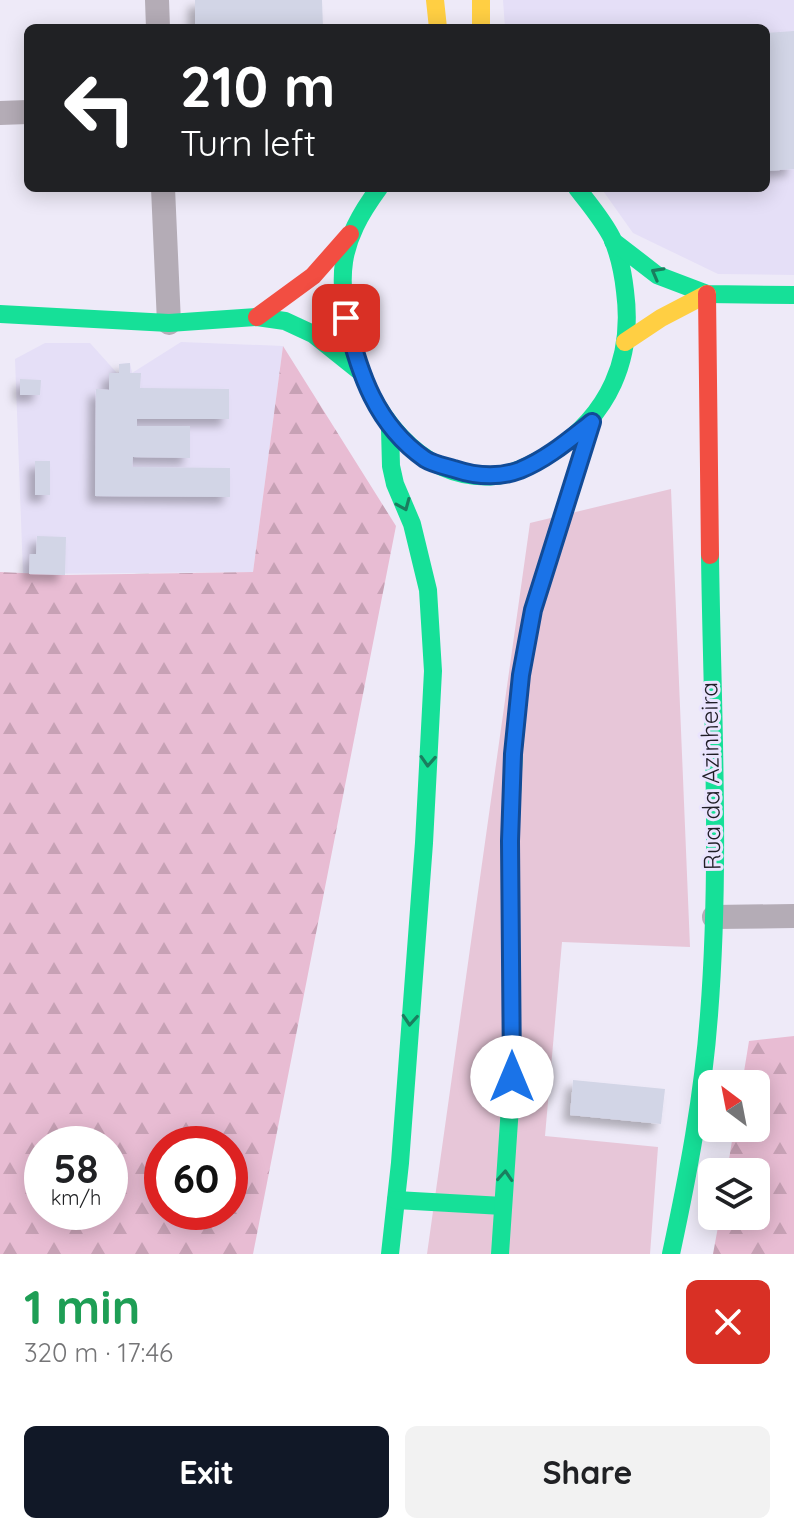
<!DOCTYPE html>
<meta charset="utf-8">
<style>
:root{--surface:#fff;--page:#f2f2f2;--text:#202124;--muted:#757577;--accent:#111827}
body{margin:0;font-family:Quicksand,sans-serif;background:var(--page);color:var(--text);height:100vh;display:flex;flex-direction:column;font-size:30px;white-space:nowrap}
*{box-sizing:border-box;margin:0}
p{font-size:26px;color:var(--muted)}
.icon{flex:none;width:44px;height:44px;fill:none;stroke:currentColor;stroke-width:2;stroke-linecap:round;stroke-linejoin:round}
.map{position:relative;height:1254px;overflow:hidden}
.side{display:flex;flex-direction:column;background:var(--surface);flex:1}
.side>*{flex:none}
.top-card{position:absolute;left:24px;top:24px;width:746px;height:168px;border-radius:12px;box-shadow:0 4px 20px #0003;background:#202124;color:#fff;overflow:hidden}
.needle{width:52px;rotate:328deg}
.fabs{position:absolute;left:698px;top:1070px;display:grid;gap:16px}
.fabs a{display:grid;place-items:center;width:72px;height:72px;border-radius:12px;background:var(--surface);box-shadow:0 4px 20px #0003;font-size:40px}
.speed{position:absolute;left:24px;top:1126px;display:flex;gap:16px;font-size:40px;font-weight:700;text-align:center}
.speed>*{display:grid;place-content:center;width:104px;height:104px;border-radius:50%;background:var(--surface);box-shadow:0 4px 20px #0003;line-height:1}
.speed small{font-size:20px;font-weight:400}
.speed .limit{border:12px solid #d22;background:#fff;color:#111}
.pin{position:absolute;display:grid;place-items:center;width:68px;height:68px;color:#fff;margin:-34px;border-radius:16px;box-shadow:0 4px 12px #0006}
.me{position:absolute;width:88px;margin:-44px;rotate:0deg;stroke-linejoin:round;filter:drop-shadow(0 0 6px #0008)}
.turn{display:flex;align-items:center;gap:28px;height:168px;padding:0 24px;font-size:36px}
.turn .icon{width:104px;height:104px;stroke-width:2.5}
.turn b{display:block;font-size:56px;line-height:68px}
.round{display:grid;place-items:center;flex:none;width:84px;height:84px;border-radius:12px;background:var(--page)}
.overview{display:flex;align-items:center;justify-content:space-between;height:136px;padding:0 24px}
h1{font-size:48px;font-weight:700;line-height:60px;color:#1e9e55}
.button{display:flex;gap:16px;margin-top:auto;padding:16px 24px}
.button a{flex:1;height:92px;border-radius:12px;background:var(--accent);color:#fff;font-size:32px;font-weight:700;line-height:92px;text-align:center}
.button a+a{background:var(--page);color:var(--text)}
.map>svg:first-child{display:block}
</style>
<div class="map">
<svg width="794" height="1254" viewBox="0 0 794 1254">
<defs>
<pattern id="forest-firs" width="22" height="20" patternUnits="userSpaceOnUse" patternTransform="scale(2)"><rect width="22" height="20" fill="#e8bcd3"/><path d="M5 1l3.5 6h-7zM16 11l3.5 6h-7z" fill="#c7a1b5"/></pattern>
<filter id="shadow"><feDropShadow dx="-7" dy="7" stdDeviation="4" flood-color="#0004"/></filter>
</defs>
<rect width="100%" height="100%" fill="#eeeaf8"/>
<g fill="#e5dff7">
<path d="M503,0H794V275L718,274L633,233L601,188H766V28H505Z"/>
<path d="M181,342L283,346L253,572L23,574L15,359L45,343H90L117,373L119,372V364L130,363L132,373Z"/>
</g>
<path fill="#e7c6d8" d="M671,489L690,947L562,942L545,1136L658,1147L650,1254H427L530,523Z"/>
<g fill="url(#forest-firs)" fill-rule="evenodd">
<path d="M283,346L396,526L253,1254H0V572L65,575L253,572ZM42,1144H110V1212H42ZM162,1144H230V1212H162Z"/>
<path d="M794,1036V1254H713L720,1216H756V1172H727L734,1128H756V1084H742L749,1041Z"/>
</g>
<g fill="#d2d5e6" filter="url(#shadow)">
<path d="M195,0H322L323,28H195Z"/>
<path d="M794,31V169L766,171V33Z"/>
<path d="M130,363V373H141L140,388L229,389V419H137V426H190V458L133,457L132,467L230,468V497L95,496L96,389L109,390V373H119V364Z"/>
<path d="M20,379L41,380L40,395H20Z"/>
<rect x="35" y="461" width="15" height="34"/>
<path d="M37,536L66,537L65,575L29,574L30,554H36Z"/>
<path d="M573,1080L665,1089L661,1124L570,1115Z"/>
</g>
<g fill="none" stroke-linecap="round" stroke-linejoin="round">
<g stroke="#b4acb6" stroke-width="24">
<path d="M157,0L158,28"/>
<path d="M0,113L28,112"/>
<path d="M163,188L169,323"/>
<path d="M714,917L794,916"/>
</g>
<g stroke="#16e098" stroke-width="18">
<path d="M379,188C338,244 336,275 352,343C367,408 419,483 495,476C515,474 535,463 551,453C609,415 634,359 625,291C623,273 619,254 612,238C603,220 589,204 577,188"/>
<path d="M613,241L657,275L707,294L794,295"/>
<path d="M0,314L169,323L257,317L285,321L313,334L358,370"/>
<path d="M390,429L391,466L395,484L412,524L428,590L433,671L424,843L400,1163L390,1254"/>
<path d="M396,1200L503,1206"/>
<path d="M500,1254L512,1077L510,841L514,748"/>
<path d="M671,1254C688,1175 703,1096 709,1015C721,863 712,708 710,555"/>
</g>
<g stroke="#ffcf43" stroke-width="18">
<path d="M435,0L438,28"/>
<path d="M481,0V28"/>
<path d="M625,342L661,318L707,294"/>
</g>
<g stroke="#f24e42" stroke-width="18">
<path d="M707,294L710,555"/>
<path d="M257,317L313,276L350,234"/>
<path d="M514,748L521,675L533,610L592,422"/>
</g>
</g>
<defs><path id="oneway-chevron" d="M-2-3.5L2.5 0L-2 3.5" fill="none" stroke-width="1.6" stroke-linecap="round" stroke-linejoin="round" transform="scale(2)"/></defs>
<g stroke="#1a7e5f">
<use href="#oneway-chevron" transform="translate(657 273) rotate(-151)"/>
<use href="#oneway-chevron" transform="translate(404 505) rotate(67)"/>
<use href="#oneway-chevron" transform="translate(428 761) rotate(93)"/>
<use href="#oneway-chevron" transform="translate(410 1020) rotate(94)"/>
<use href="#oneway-chevron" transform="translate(505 1176) rotate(-86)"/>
</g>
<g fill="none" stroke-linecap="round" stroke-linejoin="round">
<defs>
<path id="route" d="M346,318C359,373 376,425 425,459C433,464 444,466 454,469C475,476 499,478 520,470C547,459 569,440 592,422L533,610L521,675L513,754L510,841L512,1077"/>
</defs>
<use href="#route" stroke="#114b97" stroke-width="20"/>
<use href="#route" stroke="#1a73e8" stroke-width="14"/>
</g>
<g text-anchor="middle" stroke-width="6" stroke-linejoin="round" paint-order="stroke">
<g font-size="24" fill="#1f1d26" stroke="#eae4fe">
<text transform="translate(711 776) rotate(-91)" y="8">Rua da Azinheira</text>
</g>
</g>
</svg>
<div class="fabs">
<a><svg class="needle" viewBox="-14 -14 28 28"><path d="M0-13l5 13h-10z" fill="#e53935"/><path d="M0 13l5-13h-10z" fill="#757577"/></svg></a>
<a><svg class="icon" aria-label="layers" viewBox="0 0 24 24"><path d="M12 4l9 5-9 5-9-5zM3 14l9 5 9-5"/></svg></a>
</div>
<div class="speed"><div>58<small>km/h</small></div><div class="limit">60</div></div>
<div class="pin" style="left:346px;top:318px;background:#d93025"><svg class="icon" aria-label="arrive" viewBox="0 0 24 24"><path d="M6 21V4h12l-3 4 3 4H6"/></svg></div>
<svg class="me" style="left:512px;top:1077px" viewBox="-20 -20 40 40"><circle r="19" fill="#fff"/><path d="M0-13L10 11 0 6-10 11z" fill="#1a73e8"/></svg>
<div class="top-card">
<div class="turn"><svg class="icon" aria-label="left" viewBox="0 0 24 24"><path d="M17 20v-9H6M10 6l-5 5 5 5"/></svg><div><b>210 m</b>Turn left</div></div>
</div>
</div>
<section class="side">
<div class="overview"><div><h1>1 min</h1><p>320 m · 17:46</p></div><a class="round" style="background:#d93025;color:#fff"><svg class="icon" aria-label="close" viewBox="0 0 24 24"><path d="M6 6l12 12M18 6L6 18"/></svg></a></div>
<div class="button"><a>Exit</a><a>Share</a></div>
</section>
